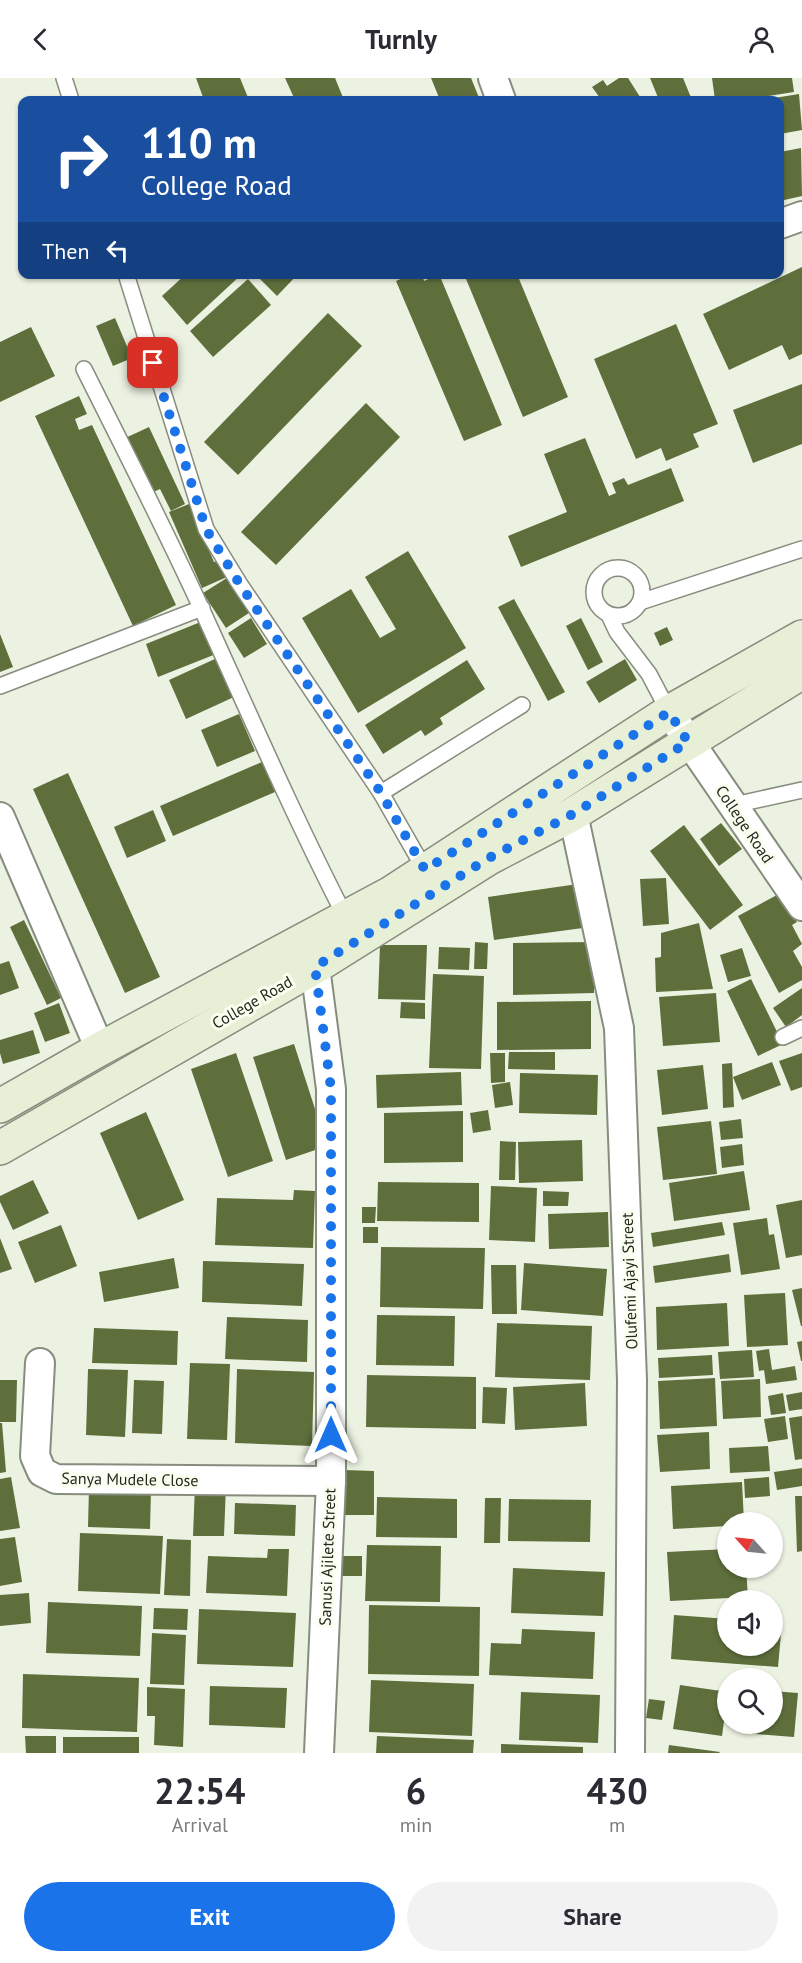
<!DOCTYPE html>
<style>
:root{--surface:#fff;--page:#f2f2f3;--text:#2b2b33;--muted:#7c7c81;--accent:#1a73e8}
body{margin:0;font-family:"PT Sans",sans-serif;background:var(--page);color:var(--text);height:100vh;display:flex;flex-direction:column;font-size:22px;white-space:nowrap}
*{box-sizing:border-box;margin:0}
p{font-size:20px;color:var(--muted)}
.icon{flex:none;width:33px;height:33px;fill:none;stroke:currentColor;stroke-width:2;stroke-linecap:round;stroke-linejoin:round}
.map{position:relative;height:1675px;overflow:hidden}
.drawer{display:flex;flex-direction:column;background:var(--surface);flex:1}
.drawer>*{flex:none}
.guide{position:absolute;left:18px;top:18px;width:766px;height:183px;border-radius:12px;box-shadow:0 2px 4px #0004;background:#1a4fa0;color:#fff;overflow:hidden}
.needle{width:39px;rotate:297deg}
.controls{position:absolute;left:717px;top:1434px;display:grid;gap:12px}
.controls a{display:grid;place-items:center;width:66px;height:66px;border-radius:50%;background:var(--surface);box-shadow:0 2px 4px #0004;font-size:30px}
.pin{position:absolute;display:grid;place-items:center;width:51px;height:51px;color:#fff;margin:-26px;border-radius:12px;box-shadow:0 3px 9px #0006}
.me{position:absolute;width:66px;margin:-33px;rotate:0deg;stroke-linejoin:round;filter:drop-shadow(0 0 4px #0008)}
.turn{display:flex;align-items:center;gap:21px;height:126px;padding:0 24px;font-size:27px}
.turn .icon{width:78px;height:78px;stroke-width:2.5}
.turn b{display:block;font-size:42px;line-height:51px}
.then{display:flex;align-items:center;height:57px;padding:0 24px;background:#0003;gap:12px;font-size:22px}
.eta{display:flex;justify-content:space-evenly;align-items:center;height:102px;text-align:center}
.eta b{font-size:36px;font-weight:700;line-height:42px}
.button{display:flex;gap:12px;margin-top:auto;padding:12px 24px}
.button a{flex:1;height:69px;border-radius:36px;background:var(--accent);color:#fff;font-size:24px;font-weight:700;line-height:69px;text-align:center}
.button a+a{background:var(--page);color:var(--text)}
header{display:flex;justify-content:space-between;align-items:center;height:78px;padding:0 24px;background:var(--surface);font-size:27px;font-weight:700}
.map>svg:first-child{display:block}
</style>
<header><svg class="icon" aria-label="back" viewBox="0 0 24 24"><path d="M15 5l-7 7 7 7"/></svg>Turnly<svg class="icon" aria-label="person" viewBox="0 0 24 24"><circle cx="12" cy="8" r="4"/><path d="M4 21q1-7 8-7t8 7"/></svg></header>
<div class="map">
<svg width="802" height="1675" viewBox="0 0 802 1675">
<rect width="100%" height="100%" fill="#ecf2e2"/>
<g fill="#5e6f3c">
<path d="M196,0H240L249,22H204Z"/>
<path d="M285,0H335L344,22H295Z"/>
<path d="M431,0H471L480,22H440Z"/>
<path d="M619,0H628L642,22H597L600,20L592,9L603,2L607,8Z"/>
<path d="M650,0H683L692,22H659Z"/>
<path d="M712,0H792L794,14L743,22H715Z"/>
<path d="M799,16L802,52L780,56V22L768,21Z"/>
<path d="M801,70L802,118L780,123V74Z"/>
<path d="M802,189V276L789,282L782,267L729,292L703,236Z"/>
<path d="M186,196H242L187,247L162,218Z"/>
<path d="M255,196H298L277,218Z"/>
<path d="M412,196H422L424,203L439,196L502,347L464,363L396,203Z"/>
<path d="M464,196H517L568,319L523,339Z"/>
<path d="M248,201L271,227L213,279L190,253Z"/>
<path d="M328,235L362,268L238,397L204,364Z"/>
<path d="M115,240L132,280L113,288L96,248Z"/>
<path d="M676,246L718,346L693,356L699,369L666,383L661,370L636,381L594,281Z"/>
<path d="M31,249L55,298L0,324V264Z"/>
<path d="M802,306V366L753,385L733,332Z"/>
<path d="M79,318L87,336L75,341L79,352L92,347L176,527L133,548L35,338Z"/>
<path d="M366,325L400,359L276,487L241,454Z"/>
<path d="M149,349L185,426L171,433L160,411L147,417L121,362Z"/>
<path d="M585,360L609,418L616,415L612,405L624,400L628,407L671,390L684,423L521,489L508,458L567,434L544,376Z"/>
<path d="M189,426L214,484L220,482L227,499L202,510L169,434Z"/>
<path d="M408,473L466,570L358,635L302,540L351,511L380,560L396,551L365,499Z"/>
<path d="M230,498L252,533L226,550L203,515Z"/>
<path d="M514,521L565,614L548,623L498,529Z"/>
<path d="M251,540L267,566L244,580L228,555Z"/>
<path d="M581,540L603,584L588,592L566,548Z"/>
<path d="M203,543L216,576L158,599L146,566Z"/>
<path d="M667,549L673,562L660,568L654,555Z"/>
<path d="M0,556L13,589L0,594Z"/>
<path d="M217,580L234,619L186,641L169,602Z"/>
<path d="M625,581L637,602L599,625L586,604Z"/>
<path d="M467,582L485,611L440,640L443,646L425,658L421,652L383,676L365,647Z"/>
<path d="M239,636L255,673L217,689L201,652Z"/>
<path d="M262,684L275,714L173,758L160,728Z"/>
<path d="M68,695L160,899L125,915L33,711Z"/>
<path d="M153,732L166,763L127,780L114,749Z"/>
<path d="M721,745L742,771L719,788L700,761Z"/>
<path d="M684,747L743,827L710,852L650,773Z"/>
<path d="M666,800L669,846L643,848L640,801Z"/>
<path d="M578,806L583,850L494,862L488,819Z"/>
<path d="M777,817L797,844L792,847L802,866L793,873L802,889V902L779,915L738,838Z"/>
<path d="M24,842L61,920L47,927L10,849Z"/>
<path d="M699,845L713,911L656,914L655,880L661,879V855Z"/>
<path d="M475,864L488,865L487,891H474Z"/>
<path d="M594,864V915L513,917V865Z"/>
<path d="M380,867H427L425,922L378,921Z"/>
<path d="M439,869L470,870L469,892L438,891Z"/>
<path d="M742,870L751,898L728,904L720,877Z"/>
<path d="M9,883L19,910L0,917V886Z"/>
<path d="M433,896L484,898L481,991L429,990Z"/>
<path d="M751,901L783,966L758,978L727,913Z"/>
<path d="M802,910V937L786,949L773,930Z"/>
<path d="M716,915L720,964L663,968L659,919Z"/>
<path d="M591,923V971L497,972V924Z"/>
<path d="M401,924L425,925V941L400,940Z"/>
<path d="M59,925L70,955L45,964L34,935Z"/>
<path d="M33,952L40,975L3,986L0,975V962Z"/>
<path d="M294,966L327,1068L286,1082L253,979Z"/>
<path d="M509,974H555V992L508,991Z"/>
<path d="M236,975L273,1083L228,1099L191,991Z"/>
<path d="M490,975H505V1004L491,1005Z"/>
<path d="M802,975V1009L791,1013L779,983Z"/>
<path d="M772,984L781,1007L742,1022L733,999Z"/>
<path d="M732,985L734,1029L723,1030L722,986Z"/>
<path d="M703,987L708,1031L662,1037L657,992Z"/>
<path d="M461,994L462,1027L377,1030L376,997Z"/>
<path d="M520,995L598,997L597,1037L519,1035Z"/>
<path d="M510,1004L513,1027L495,1030L492,1007Z"/>
<path d="M488,1032L491,1052L473,1055L470,1035Z"/>
<path d="M463,1033V1084L384,1085V1035Z"/>
<path d="M146,1034L184,1122L138,1142L100,1055Z"/>
<path d="M741,1041L743,1060L721,1062L719,1044Z"/>
<path d="M711,1043L717,1096L663,1102L657,1049Z"/>
<path d="M582,1062L583,1103L519,1105L518,1064Z"/>
<path d="M500,1063L516,1064L515,1102H499Z"/>
<path d="M742,1066L744,1087L722,1090L720,1069Z"/>
<path d="M744,1093L750,1132L674,1143L669,1105Z"/>
<path d="M33,1102L49,1135L13,1152L0,1124V1118Z"/>
<path d="M378,1104L479,1105V1144L377,1143Z"/>
<path d="M491,1108L537,1110L535,1164L489,1162Z"/>
<path d="M294,1112L315,1113L313,1170L215,1167L217,1120L293,1122Z"/>
<path d="M543,1113L569,1114L568,1128H543Z"/>
<path d="M802,1122V1177L786,1180L776,1127Z"/>
<path d="M362,1129H376L375,1145H362Z"/>
<path d="M608,1134L609,1169L549,1171L548,1136Z"/>
<path d="M767,1140L769,1157L774,1156L780,1191L741,1197L733,1145Z"/>
<path d="M722,1144L725,1157L653,1169L651,1155Z"/>
<path d="M61,1147L77,1188L35,1205L18,1164Z"/>
<rect x="363" y="1149" width="15" height="16"/>
<path d="M0,1160L12,1191L0,1195Z"/>
<path d="M381,1169L485,1170L483,1231L380,1229Z"/>
<path d="M729,1176L731,1194L655,1205L653,1188Z"/>
<path d="M174,1180L179,1210L104,1224L99,1194Z"/>
<path d="M203,1183L304,1186L302,1228L202,1224Z"/>
<path d="M524,1185L607,1191L603,1238L521,1232Z"/>
<path d="M491,1187H516L517,1236H492Z"/>
<path d="M802,1210V1248H801L792,1212Z"/>
<path d="M785,1215L788,1267L747,1269L744,1217Z"/>
<path d="M727,1225L729,1268L657,1272L656,1229Z"/>
<path d="M377,1237L455,1238L454,1288L376,1287Z"/>
<path d="M227,1239L308,1242L307,1284L225,1281Z"/>
<path d="M497,1245L592,1248L590,1302L495,1299Z"/>
<path d="M94,1250L178,1253L177,1287L92,1285Z"/>
<path d="M802,1263V1283H801L797,1264Z"/>
<path d="M769,1271L772,1292L795,1288L797,1302L766,1306L764,1292L759,1293L756,1273Z"/>
<path d="M752,1272L754,1299L720,1301L718,1274Z"/>
<path d="M712,1277L713,1297L659,1300L658,1280Z"/>
<path d="M190,1285L230,1286L227,1362L187,1361Z"/>
<path d="M88,1291L128,1292L125,1359L86,1357Z"/>
<path d="M237,1291L314,1294L312,1368L235,1365Z"/>
<path d="M367,1297L476,1299V1351L366,1349Z"/>
<path d="M715,1300L717,1348L660,1351L658,1303Z"/>
<path d="M760,1301L761,1339L723,1341L721,1303Z"/>
<path d="M0,1302H17L16,1344H0Z"/>
<path d="M134,1302L164,1303L162,1356L132,1355Z"/>
<path d="M585,1305L587,1348L515,1352L513,1309Z"/>
<path d="M483,1309L507,1310L505,1346L482,1345Z"/>
<path d="M802,1314V1331L789,1333L786,1317Z"/>
<path d="M783,1315L786,1335L771,1337L768,1318Z"/>
<path d="M785,1338L788,1361L768,1364L764,1341Z"/>
<path d="M802,1338V1381L795,1382L789,1340Z"/>
<path d="M0,1345H2L6,1394L0,1395Z"/>
<path d="M709,1354L710,1391L660,1394L657,1357Z"/>
<path d="M768,1368L770,1393L730,1395L729,1370Z"/>
<path d="M802,1390V1408L777,1412L774,1394Z"/>
<path d="M344,1392L374,1393V1437H344Z"/>
<path d="M11,1399L20,1450L0,1453V1401Z"/>
<path d="M769,1399L770,1418L745,1420L744,1401Z"/>
<path d="M742,1404L744,1444H728V1448L673,1451L671,1408Z"/>
<path d="M195,1407H226L224,1458H193Z"/>
<path d="M89,1410L151,1412L150,1451L88,1449Z"/>
<path d="M795,1418H802V1473L797,1474Z"/>
<path d="M377,1419L457,1421V1460L376,1459Z"/>
<path d="M485,1420H501L500,1465H484Z"/>
<path d="M509,1421L591,1422L590,1464L508,1463Z"/>
<path d="M235,1425L296,1427L295,1458L234,1456Z"/>
<path d="M80,1455L163,1458L160,1516L78,1513Z"/>
<path d="M15,1459L22,1504L0,1508V1461Z"/>
<path d="M167,1461L191,1462L190,1518L164,1517Z"/>
<path d="M367,1467L441,1468L440,1524L365,1523Z"/>
<path d="M268,1471H289L287,1518L206,1515L208,1478L267,1480Z"/>
<path d="M728,1471V1490H746L748,1519L670,1523L667,1474Z"/>
<rect x="342" y="1478" width="20" height="20"/>
<path d="M513,1490L605,1494L603,1538L511,1535Z"/>
<path d="M29,1515L31,1545L0,1548V1517Z"/>
<path d="M48,1524L142,1528L140,1578L46,1575Z"/>
<path d="M369,1527L480,1529L479,1598L368,1596Z"/>
<path d="M154,1530L188,1531L187,1552L153,1551Z"/>
<path d="M199,1531L296,1535L293,1589L197,1586Z"/>
<path d="M674,1537L728,1541V1568H772V1544L782,1545L778,1589L671,1581Z"/>
<path d="M522,1551L595,1554L593,1601L489,1597L491,1565L521,1566Z"/>
<path d="M152,1555L186,1557L184,1607L150,1606Z"/>
<path d="M23,1596L139,1600L137,1654L22,1650Z"/>
<path d="M371,1602L474,1606L472,1658L369,1654Z"/>
<path d="M680,1607L728,1614L722,1658L673,1651Z"/>
<path d="M210,1608L287,1610L285,1650L209,1647Z"/>
<path d="M147,1609L185,1611L183,1669L154,1667L155,1638H147Z"/>
<path d="M772,1613L798,1615L794,1659L743,1655L744,1646H772Z"/>
<path d="M521,1614L600,1617L598,1665L519,1662Z"/>
<path d="M649,1621L665,1623L662,1642L646,1640Z"/>
<path d="M25,1658H56V1675H26Z"/>
<path d="M377,1658L474,1662L473,1675H376Z"/>
<rect x="63" y="1659" width="76" height="16"/>
<path d="M501,1666L583,1669V1675H501Z"/>
<path d="M669,1667L720,1674L719,1675H668Z"/>
</g>
<g fill="none" stroke-linecap="round" stroke-linejoin="round">
<defs>
<g id="service">
<path d="M64,0L71,22"/>
<path d="M126,196L206,451L239,505L381,715L425,792"/>
<path d="M84,291C124,371 165,451 202,532C249,635 294,739 346,840"/>
<circle cx="618" cy="514" r="24"/>
<path d="M640,524L802,471"/>
<path d="M609,537L617,554L649,596L669,634"/>
<path d="M0,608L202,530"/>
<path d="M381,715L522,627"/>
<path d="M734,727L802,712"/>
<path d="M783,959L802,950"/>
</g>
<g id="minor">
<path d="M493,0L501,22"/>
<path d="M780,146L802,138"/>
<path d="M669,634L802,828"/>
<path d="M573,736L619,950L632,1302L630,1675"/>
<path d="M0,739L100,971"/>
<path d="M315,889L331,1011V1403L319,1675"/>
<path d="M40,1285L35,1378L42,1394L56,1401L331,1403"/>
</g>
<g id="secondary">
<path d="M0,1028L100,971L391,815L669,634L802,559"/>
<path d="M0,1070L315,889L489,780L573,736L802,594"/>
</g>
</defs>
<use href="#service" stroke="#878d7e" stroke-width="18"/>
<use href="#minor" stroke="#878d7e" stroke-width="32"/>
<use href="#secondary" stroke="#878d7e" stroke-width="36"/>
<use href="#service" stroke="#fff" stroke-width="15"/>
<use href="#minor" stroke="#fff" stroke-width="28"/>
<use href="#secondary" stroke="#e7efd6" stroke-width="33"/>
</g>
<g fill="none" stroke-linecap="round" stroke-linejoin="round">
<path stroke="#1a73e8" stroke-width="10" stroke-dasharray="0 18" d="M153,285L206,451L239,505L381,715L425,792L669,634L688,664L573,736L489,780L315,889L331,1011V1357"/>
</g>
<g text-anchor="middle" stroke-width="6" stroke-linejoin="round" paint-order="stroke">
<g font-size="16" fill="#242620" stroke="#f9ffef">
<text transform="translate(745 746) rotate(56)" y="6">College Road</text>
<text transform="translate(252 924) rotate(-30)" y="6">College Road</text>
<text transform="translate(629 1203) rotate(-92)" y="6">Olufemi Ajayi Street</text>
<text transform="translate(130 1401) rotate(1)" y="6">Sanya Mudele Close</text>
<text transform="translate(327 1479) rotate(-88)" y="6">Sanusi Ajilete Street</text>
</g>
</g>
</svg>
<div class="controls">
<a><svg class="needle" viewBox="-14 -14 28 28"><path d="M0-13l5 13h-10z" fill="#e53935"/><path d="M0 13l5-13h-10z" fill="#7c7c81"/></svg></a>
<a><svg class="icon" aria-label="sound" viewBox="0 0 24 24"><path d="M4 9h4l5-4v14l-5-4H4zM17 9q2 3 0 6"/></svg></a>
<a><svg class="icon" aria-label="search" viewBox="0 0 24 24"><circle cx="10" cy="10" r="6"/><path d="M15 15l6 6"/></svg></a>
</div>
<div class="pin" style="left:153px;top:285px;background:#d93025"><svg class="icon" aria-label="arrive" viewBox="0 0 24 24"><path d="M6 21V4h12l-3 4 3 4H6"/></svg></div>
<svg class="me" style="left:331px;top:1357px" viewBox="-20 -20 40 40"><path d="M0-17L14 15 0 8-14 15z" fill="#1a73e8" stroke="#fff" stroke-width="4"/></svg>
<div class="guide">
<div class="turn"><svg class="icon" aria-label="right" viewBox="0 0 24 24"><path d="M7 20v-9h11M14 6l5 5-5 5"/></svg><div><b>110 m</b>College Road</div></div>
<div class="then">Then<svg class="icon" aria-label="left" viewBox="0 0 24 24"><path d="M17 20v-9H6M10 6l-5 5 5 5"/></svg></div>
</div>
</div>
<section class="drawer">
<div class="eta">
<div><b>22:54</b><p>Arrival</p></div>
<div><b>6</b><p>min</p></div>
<div><b>430</b><p>m</p></div>
</div>
<div class="button"><a>Exit</a><a>Share</a></div>
</section>
